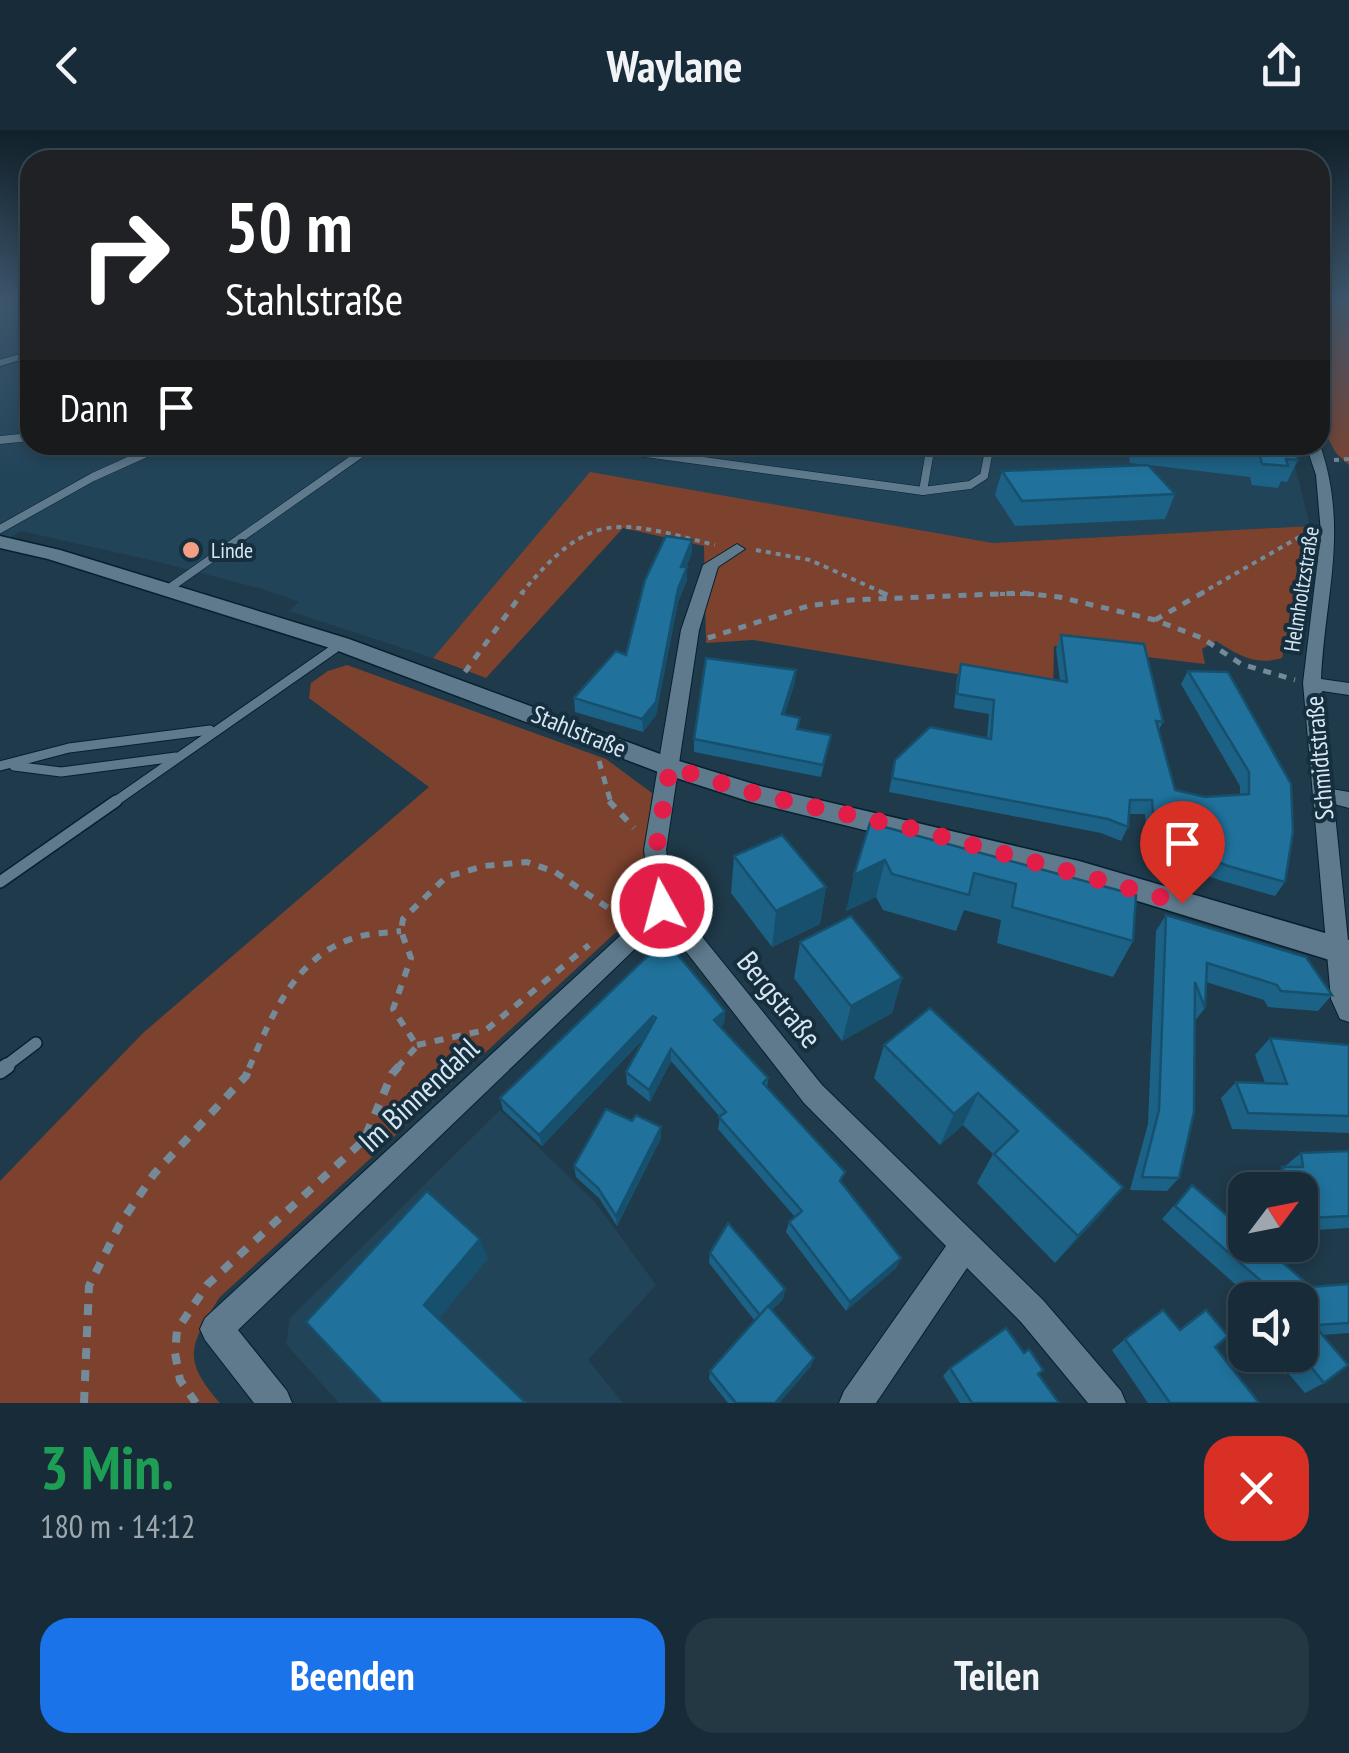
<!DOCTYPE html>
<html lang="de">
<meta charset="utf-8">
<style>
:root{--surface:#172c38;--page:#243843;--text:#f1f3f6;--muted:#9ea7ae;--line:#364853;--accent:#1a73e8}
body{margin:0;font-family:"PT Sans Narrow",sans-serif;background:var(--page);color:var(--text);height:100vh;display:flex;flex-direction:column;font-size:38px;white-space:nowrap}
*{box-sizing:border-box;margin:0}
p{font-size:32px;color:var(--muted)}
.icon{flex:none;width:55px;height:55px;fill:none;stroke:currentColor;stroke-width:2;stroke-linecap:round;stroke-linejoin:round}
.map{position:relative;height:1273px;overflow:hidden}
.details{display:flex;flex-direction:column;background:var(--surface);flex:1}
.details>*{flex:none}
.hud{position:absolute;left:20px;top:20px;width:1310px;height:305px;border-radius:30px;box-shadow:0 5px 15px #0003,0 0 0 2px var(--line);background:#202124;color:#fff;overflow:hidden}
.needle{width:65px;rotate:58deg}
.fabs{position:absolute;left:1228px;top:1042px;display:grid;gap:20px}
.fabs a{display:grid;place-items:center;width:90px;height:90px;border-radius:20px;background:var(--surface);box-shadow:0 5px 15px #0003,0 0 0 2px var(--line);font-size:50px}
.pin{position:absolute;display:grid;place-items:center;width:85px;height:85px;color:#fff;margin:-102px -42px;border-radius:50% 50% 50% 0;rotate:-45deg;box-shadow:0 0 10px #0007}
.pin .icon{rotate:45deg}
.me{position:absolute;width:110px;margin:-55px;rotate:353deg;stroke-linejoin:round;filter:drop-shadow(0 0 8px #0008)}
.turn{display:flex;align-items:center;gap:35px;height:210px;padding:0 40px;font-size:45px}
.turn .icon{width:130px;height:130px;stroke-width:2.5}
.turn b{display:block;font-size:70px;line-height:85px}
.then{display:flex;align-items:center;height:95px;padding:0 40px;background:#0003;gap:20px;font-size:38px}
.round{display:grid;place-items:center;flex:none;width:105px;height:105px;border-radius:30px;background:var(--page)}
.head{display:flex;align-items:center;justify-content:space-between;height:170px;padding:0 40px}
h1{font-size:60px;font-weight:800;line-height:75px;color:#1e9e55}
.button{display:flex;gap:20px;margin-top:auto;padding:20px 40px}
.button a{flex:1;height:115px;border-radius:30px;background:var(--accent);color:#fff;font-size:40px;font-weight:800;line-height:115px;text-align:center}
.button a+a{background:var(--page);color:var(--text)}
header{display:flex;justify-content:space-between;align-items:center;height:130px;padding:0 40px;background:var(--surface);font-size:45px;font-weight:800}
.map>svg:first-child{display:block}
</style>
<header><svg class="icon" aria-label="back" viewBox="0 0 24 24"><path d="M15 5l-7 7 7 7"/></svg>Waylane<svg class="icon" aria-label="share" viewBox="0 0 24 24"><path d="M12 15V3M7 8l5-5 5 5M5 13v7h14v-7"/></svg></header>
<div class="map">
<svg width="1349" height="1273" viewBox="0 0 1349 1273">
<rect width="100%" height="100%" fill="#1f3a4a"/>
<g fill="#224459">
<path d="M0,168H30V315H1284L1295,336L1310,396L993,413L590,343L433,528L289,481L299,472L266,460L163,433L21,401L0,414Z"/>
<path d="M500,980L595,1072L656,1155L588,1230L623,1273H339L286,1214L290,1188Z"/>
</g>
<g fill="#7d422e">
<path d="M1320,168H1349V335L1336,323L1320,294Z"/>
<path d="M590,342L993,413L1310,396L1282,528C1255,536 1238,525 1216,511L1202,519L1205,534L1054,516L1053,560L753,510L706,513L704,416L623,398L486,548L433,528Z"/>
<path d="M347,535L606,629L652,663L639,781L219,1168C190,1216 181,1228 220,1273H0V1051L143,903L429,657L309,568L311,553L328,541Z"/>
</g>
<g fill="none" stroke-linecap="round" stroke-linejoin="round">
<defs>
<path id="lane-far4" d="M0,233L30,224"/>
<g id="lane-far3">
<path d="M0,310L30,307"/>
<path d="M587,315L923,361L931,315"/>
<path d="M923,361L970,355L984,346L990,315"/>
<path d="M0,399L93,347L164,315"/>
<path d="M168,459L373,315"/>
</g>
<g id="lane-far2">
<path d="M0,636L69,618L210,600"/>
<path d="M14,636L61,642L176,627"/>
<path d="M113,673L341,514"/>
</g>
<g id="lane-far1">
<path d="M0,752L116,671"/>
<path d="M3,938L36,913"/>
</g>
<path id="lane" d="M0,941L7,936"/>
<g id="street">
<path d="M1306,315H1320C1349,399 1325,464 1321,549L1349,553V565L1322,561L1332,659L1349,662V678L1334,674L1349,820V892L1340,889L1331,869L1303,553L1321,403L1316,345Z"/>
<path d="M737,414L745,419L718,437L699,500L666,720L674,772L822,955L1043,1170L1121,1261L1126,1273H1088L1021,1192L967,1138L876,1273H839L844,1261L946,1116L804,973L663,792L238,1200L287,1261L292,1273H254L205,1210L200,1199L205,1188L633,794L651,773L644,720L681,500L703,435Z"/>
</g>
<path id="secondary" d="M0,406L60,420L349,509L679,631L760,656L1079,731L1349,810V836L1079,753L751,672L661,643L333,519L48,429L0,418Z"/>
</defs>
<use href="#lane-far4" stroke="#05202f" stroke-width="8"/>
<use href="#lane-far3" stroke="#05202f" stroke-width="9"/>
<use href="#lane-far2" stroke="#05202f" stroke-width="11"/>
<use href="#lane-far1" stroke="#05202f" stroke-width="14"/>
<use href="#lane" stroke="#05202f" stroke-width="18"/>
<use href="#street" stroke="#05202f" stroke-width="2"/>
<use href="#secondary" stroke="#05202f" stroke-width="3"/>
<g stroke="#758a98" stroke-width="4" stroke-dasharray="5 5" stroke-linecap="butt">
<path d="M1334,330L1349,329"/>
<path d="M756,420L810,430L886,464"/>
<path d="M521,464C590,379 617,390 715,415"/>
<path d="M990,464H1034"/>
<path d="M1200,464L1308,402"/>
</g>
<g stroke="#758a98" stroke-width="5" stroke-dasharray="8 8" stroke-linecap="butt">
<path d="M880,462L895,468"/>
<path d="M1155,490L1204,462"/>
<path d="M708,508L808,476L851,470L1022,463L1059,467L1155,490L1202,508L1241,534L1295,550"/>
<path d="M465,542L523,462"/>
<path d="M599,631L611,673"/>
</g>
<g stroke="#758a98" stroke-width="6" stroke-dasharray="9 9" stroke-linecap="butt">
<path d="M609,671L634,698"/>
<path d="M417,915L486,900L589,815"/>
<path d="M249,938C272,886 294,827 354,808C369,803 386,803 401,801"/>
<path d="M397,938L417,916L393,879L411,828L401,801L403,789L446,747L484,736L527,732L555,742L623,788"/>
</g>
<g stroke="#758a98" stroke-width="8" stroke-dasharray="11 11" stroke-linecap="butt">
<path d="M84,1273L89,1156L120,1094L154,1044L246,946L250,936"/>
<path d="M196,1273L180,1250L175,1223L177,1200L207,1155L364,1010L392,944L399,936"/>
</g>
<use href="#lane-far4" stroke="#5e7a8c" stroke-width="6"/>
<use href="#lane-far3" stroke="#5e7a8c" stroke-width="8"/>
<use href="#lane-far2" stroke="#5e7a8c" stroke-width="9"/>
<use href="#lane-far1" stroke="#5e7a8c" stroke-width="11"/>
<use href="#lane" stroke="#5e7a8c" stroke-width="15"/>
<use href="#street" fill="#5e7a8c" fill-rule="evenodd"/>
<use href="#secondary" fill="#5e7a8c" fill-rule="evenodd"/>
</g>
<g fill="#1c6286">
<path d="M424,315H505L495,327L424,317Z"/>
<path d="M806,315H910L908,326Z"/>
<path d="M1128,315H1291L1298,330L1287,352L1281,351L1278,358L1252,355L1250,347L1149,335L1175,364L1165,389L1015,396L995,365L1002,341L1148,335L1130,333Z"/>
<path d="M692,410V423L686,437L687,450L678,472L656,585L643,602L575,582L574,568L626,525Z"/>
<path d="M1061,505L1163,592L1158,601L1175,660L1205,667L1240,665V656L1181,554L1188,541L1228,542L1285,752L1275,766L1219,750L1147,722L1145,684H1129L1128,697L1121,711L1101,703L889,662L895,630L987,609L989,584L954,578L957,548L961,534L1060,551L1056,519Z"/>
<path d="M795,552L784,585L799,599L831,605L821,647L694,622V609Z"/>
<path d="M870,693L1136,765L1133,811L1113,847L997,813L1001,790L964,780L956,801L883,780L876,767L846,781Z"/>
<path d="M734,726L826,757L820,794L772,817L731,763Z"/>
<path d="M1166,785L1332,865L1318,881L1268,877L1264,870L1206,852L1205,878L1195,891L1179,1048L1167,1061L1130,1060L1148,994L1156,801Z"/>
<path d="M800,812L902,848L892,883L842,911L794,848Z"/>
<path d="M657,817L725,881L724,894L720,897L768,948L767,958L901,1128L896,1138L846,1181L786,1102L789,1092L795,1087L718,999L720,987L671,931L650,972L627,954L626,942L646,906L542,1016L503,980L500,968Z"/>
<path d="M930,878L1100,1085L1055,1133L977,1053L993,1024L963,995L940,1015L874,948L884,915Z"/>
<path d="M1270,908L1349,915V1003L1232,999L1221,968L1236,952L1265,953L1255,925Z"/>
<path d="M632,991L661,1008L617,1096L599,1068L576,1047L574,1036Z"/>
<path d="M1349,1021V1098L1300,1101V1060H1245L1244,1090L1231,1060L1245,1046H1273L1301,1023Z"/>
<path d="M1192,1055L1311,1157L1349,1154V1203L1322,1205L1324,1253L1305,1263L1288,1243L1285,1245L1266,1225H1300V1170H1253L1162,1089Z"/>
<path d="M710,1123L785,1159L783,1169L772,1180L814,1228L811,1236L779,1273H728L709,1249L710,1241L755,1191L709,1133Z"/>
<path d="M1180,1200L1215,1217L1259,1273H1148L1112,1220L1125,1209Z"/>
<path d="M950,1238L1039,1245L1059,1273H960L943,1246Z"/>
</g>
<g fill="#16506d">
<path d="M493,315H505L495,327Z"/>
<path d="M692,410V423L681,449V437Z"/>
<path d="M687,437V450L678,472L656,585L643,602L642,589L678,459Z"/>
<path d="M796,540L795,552L781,597L782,584Z"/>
<path d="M885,730L876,767L846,781L854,745Z"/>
<path d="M826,757L820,794L772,817L776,781Z"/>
<path d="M902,848L892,883L842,911L851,876Z"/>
<path d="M725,881L724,894L713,902L714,890Z"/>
<path d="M653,886V898L542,1016L539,1005Z"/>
<path d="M671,919V931L650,972L649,960Z"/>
<path d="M978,963L963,995L940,1015L954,984Z"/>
<path d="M661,997V1008L617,1096L616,1086Z"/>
<path d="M1123,1057L1100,1085L1055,1133L1078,1106Z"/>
<path d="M480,1109L488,1129L435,1193L424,1175Z"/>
<path d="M901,1128L896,1138L846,1181L850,1172Z"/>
<path d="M785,1159L783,1169L758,1194L760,1185Z"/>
<path d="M814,1228L811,1236L779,1273H775Z"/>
</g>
<g fill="#20729c" stroke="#16506d" stroke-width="2.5">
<path d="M1168,315H1291L1298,330L1286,329L1288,336L1262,334L1260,326Z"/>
<path d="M1148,335L1175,364L1022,371L1002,341Z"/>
<path d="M666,406L692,410L681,437H687L678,459L656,572L642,589L574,568L616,521L626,525L645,450Z"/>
<path d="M1061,505L1144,514L1163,592L1156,591L1175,660L1205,667L1249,664V642L1188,541L1228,542L1291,654L1293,702L1285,752L1228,736L1155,708L1152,670H1130L1128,697L1108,689L892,648L895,630L930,597L991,609L994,570L957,564L961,534L1067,552Z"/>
<path d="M706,528L796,540L782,584L800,588L797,599L831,605L823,635L694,609Z"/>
<path d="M870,693L1136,765L1133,811L1012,777L1016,754L974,743L969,765L892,744L885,730L854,745Z"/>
<path d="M782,705L826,757L776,781L734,726Z"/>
<path d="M1166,785L1306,827L1332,865L1281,861L1277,855L1207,833L1205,878L1195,852L1194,982L1179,1048L1142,1047L1159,980Z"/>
<path d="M851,786L902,848L851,876L800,812Z"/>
<path d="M657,817H671L725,881L714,890L768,948L763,953L845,1042L840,1051L901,1128L850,1172L789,1092L802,1081L719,987L726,982L671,919L649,960L626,942L656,888L653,886L539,1005L500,968Z"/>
<path d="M930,878L1123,1057L1078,1106L994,1024L1018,1001L978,963L954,984L884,915Z"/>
<path d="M1270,908L1349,915V986L1248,983L1236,952L1287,954Z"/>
<path d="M606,979L632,991L636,985L661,997L616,1086L598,1058L574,1036Z"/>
<path d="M1349,1021V1086L1307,1088L1300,1075V1060H1252L1245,1046H1286L1282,1037H1303L1301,1023Z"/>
<path d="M1192,1055L1245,1101V1115H1262L1311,1157L1349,1154V1193L1314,1195L1348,1235L1324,1253L1307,1232L1304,1234L1294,1225H1300V1170H1280L1282,1169L1175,1076Z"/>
<path d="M427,1061L480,1109L424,1175L526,1273H382L306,1192Z"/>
<path d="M728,1093L785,1159L760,1185L710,1123Z"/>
<path d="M768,1176L814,1228L775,1273H736L710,1241Z"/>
<path d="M1163,1180L1180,1200L1206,1180L1228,1206L1215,1217L1259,1273H1170L1125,1209Z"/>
<path d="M1006,1198L1024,1223L1029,1219L1043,1240L1038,1244L1059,1273H972L950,1238Z"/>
</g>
<linearGradient id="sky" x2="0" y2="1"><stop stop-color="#112029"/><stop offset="0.49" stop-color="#3c556b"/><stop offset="1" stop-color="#3c556b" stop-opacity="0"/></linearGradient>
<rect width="1349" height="346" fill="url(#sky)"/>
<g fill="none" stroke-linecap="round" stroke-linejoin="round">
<path stroke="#e11d48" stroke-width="18" stroke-dasharray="0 32.4" d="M662,776L656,720L670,637L760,665L918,700L1182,773"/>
</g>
<circle fill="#f39f83" stroke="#152f3f" stroke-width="4" cx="191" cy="420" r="10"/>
<g text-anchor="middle" stroke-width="8" stroke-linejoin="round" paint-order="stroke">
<g font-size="22" fill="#d7e6f1" stroke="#152f3f" text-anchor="start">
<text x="211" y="428">Linde</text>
</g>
<g font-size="22" fill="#d7e6f1" stroke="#152f3f">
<text transform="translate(1301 459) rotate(-81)" y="8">Helmholtzstraße</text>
</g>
<g font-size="25" fill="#d7e6f1" stroke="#152f3f">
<text transform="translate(579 601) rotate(22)" y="9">Stahlstraße</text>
<text transform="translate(1319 628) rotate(-95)" y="9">Schmidtstraße</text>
</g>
<g font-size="30" fill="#d7e6f1" stroke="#152f3f">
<text transform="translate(779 870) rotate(51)" y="10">Bergstraße</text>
<text transform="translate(419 965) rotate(-43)" y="10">Im Binnendahl</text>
</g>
</g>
</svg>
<div class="fabs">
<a><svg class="needle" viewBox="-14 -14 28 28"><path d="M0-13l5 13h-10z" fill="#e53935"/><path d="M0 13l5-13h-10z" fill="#9ea7ae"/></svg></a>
<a><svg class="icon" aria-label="sound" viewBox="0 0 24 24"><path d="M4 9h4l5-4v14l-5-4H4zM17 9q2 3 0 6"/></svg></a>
</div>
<div class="pin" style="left:1182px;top:773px;background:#d93025"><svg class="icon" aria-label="arrive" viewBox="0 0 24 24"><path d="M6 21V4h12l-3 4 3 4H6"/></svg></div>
<svg class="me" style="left:662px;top:776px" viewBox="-20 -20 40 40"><circle r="17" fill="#e11d48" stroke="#fff" stroke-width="3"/><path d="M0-11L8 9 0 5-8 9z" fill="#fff"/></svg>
<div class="hud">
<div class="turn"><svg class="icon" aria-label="right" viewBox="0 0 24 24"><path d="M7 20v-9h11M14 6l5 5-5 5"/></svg><div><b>50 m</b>Stahlstraße</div></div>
<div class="then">Dann<svg class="icon" aria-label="arrive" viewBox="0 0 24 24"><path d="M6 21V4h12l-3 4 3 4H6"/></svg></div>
</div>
</div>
<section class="details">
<div class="head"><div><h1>3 Min.</h1><p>180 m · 14:12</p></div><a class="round" style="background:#d93025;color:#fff"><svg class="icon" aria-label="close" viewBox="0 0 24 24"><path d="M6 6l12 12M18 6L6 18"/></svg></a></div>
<div class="button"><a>Beenden</a><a>Teilen</a></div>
</section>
